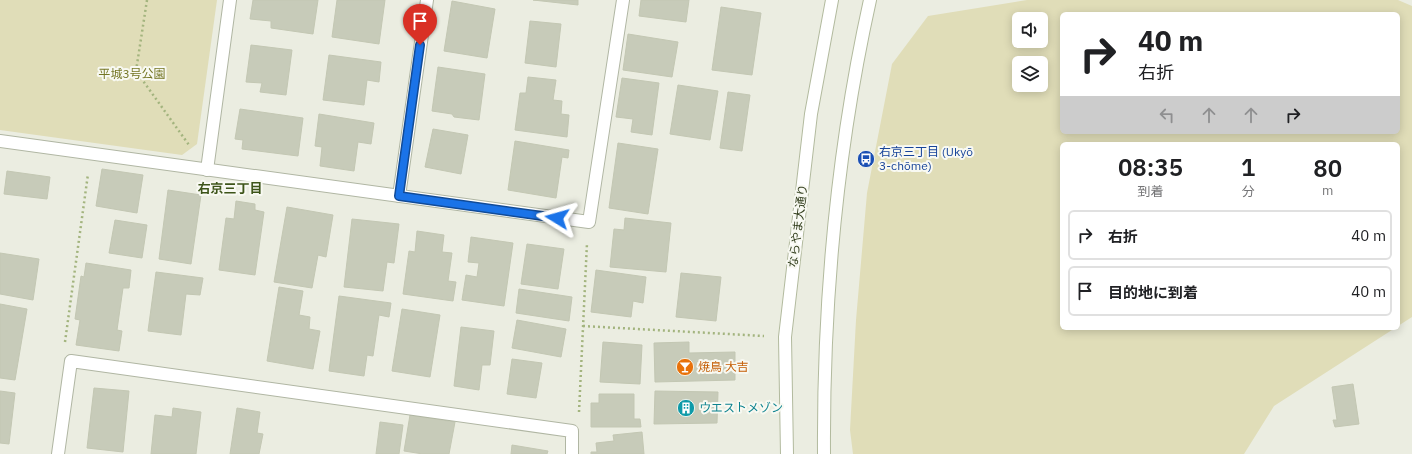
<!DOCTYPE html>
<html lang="ja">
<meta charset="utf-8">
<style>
:root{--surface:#fff;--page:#f6f6f6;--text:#202124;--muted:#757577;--line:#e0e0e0}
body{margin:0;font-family:"IBM Plex Sans","Noto Sans JP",sans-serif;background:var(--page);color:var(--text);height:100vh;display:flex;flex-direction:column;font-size:15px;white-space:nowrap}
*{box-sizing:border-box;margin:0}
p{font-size:13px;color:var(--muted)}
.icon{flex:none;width:22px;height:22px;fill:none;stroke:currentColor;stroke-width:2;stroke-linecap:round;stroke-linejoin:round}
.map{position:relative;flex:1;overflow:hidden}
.details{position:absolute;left:1060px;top:142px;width:340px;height:188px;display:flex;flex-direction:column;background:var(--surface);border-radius:6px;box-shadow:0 2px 10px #0003}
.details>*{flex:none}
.guide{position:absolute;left:1060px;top:12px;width:340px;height:122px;border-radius:6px;box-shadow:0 2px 10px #0003;background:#fff;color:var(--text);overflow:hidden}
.controls{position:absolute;left:1012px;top:12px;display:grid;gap:8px}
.controls a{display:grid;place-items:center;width:36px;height:36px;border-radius:6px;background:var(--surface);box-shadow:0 2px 10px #0003;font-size:20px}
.pin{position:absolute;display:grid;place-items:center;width:34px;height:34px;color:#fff;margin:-41px -17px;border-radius:50% 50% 50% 0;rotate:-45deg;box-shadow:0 0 4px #0007}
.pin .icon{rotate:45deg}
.me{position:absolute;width:44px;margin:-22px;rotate:278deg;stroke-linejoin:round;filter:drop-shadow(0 0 3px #0008)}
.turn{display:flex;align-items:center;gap:14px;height:84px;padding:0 12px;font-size:18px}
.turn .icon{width:52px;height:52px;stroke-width:2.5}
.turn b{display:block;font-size:28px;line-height:34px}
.lanes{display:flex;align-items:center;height:38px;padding:0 12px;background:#0003;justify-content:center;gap:20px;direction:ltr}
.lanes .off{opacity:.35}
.eta{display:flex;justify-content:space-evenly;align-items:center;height:68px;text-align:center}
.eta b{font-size:24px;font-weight:600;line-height:28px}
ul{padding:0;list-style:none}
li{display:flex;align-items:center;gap:12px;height:50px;margin:0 8px 6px;padding:0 4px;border:2px solid var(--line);border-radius:6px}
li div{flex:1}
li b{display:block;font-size:15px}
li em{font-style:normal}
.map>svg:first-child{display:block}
</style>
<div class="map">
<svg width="1412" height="454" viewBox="0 0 1412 454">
<rect width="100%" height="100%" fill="#ebede1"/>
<g fill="#e0ddb8" fill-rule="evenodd">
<path d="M0,0H217L197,144L182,155L0,130Z"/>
<path d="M1027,0H1398L1412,6V317L1398,326V144H1062V328H1395L1274,406L1244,454H853L850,430L856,320L867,193L892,64L928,16ZM1062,14H1398V132H1062ZM1019,19H1041V41H1019ZM1019,63H1041V85H1019Z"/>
</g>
<g fill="#c7cbb9" stroke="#c3c7b3">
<path d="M253,0H318L313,34L271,28V21L250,19Z"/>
<path d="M337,0H385L379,44L332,37Z"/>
<path d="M533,0H578V5Z"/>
<path d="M641,0H689L686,22L639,16Z"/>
<path d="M452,1L495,9L487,58L444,51Z"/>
<path d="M721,7L761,13L752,75L712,70Z"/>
<path d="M530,21L561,24L556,67L525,63Z"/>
<path d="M628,34L678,42L672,77L623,70Z"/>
<path d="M251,45L292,50L286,95L260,92L262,83L246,82Z"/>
<path d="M329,55L381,62L379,82L367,80L364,105L323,100Z"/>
<path d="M438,67L485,74L479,120L454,117L452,114L432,111Z"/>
<path d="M528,77L556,80L553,100L562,101L561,114L569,115L567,137L515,130L520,93H526Z"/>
<path d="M622,78L659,83L652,135L631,132L633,119L616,117Z"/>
<path d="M678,85L718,91L710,140L670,134Z"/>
<path d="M728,92L750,95L742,151L720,148Z"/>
<path d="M240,109L303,118L298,156L242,149L243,140L235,139Z"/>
<path d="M319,114L374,123L371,144L358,142L354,171L320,166L322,147L315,146Z"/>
<path d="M433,129L468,135L461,174L425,167Z"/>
<path d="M515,141L569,150L568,158L562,157L556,198L508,190Z"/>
<path d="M618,143L658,149L648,214L609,208Z"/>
<path d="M102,169L143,175L137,213L96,206Z"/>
<path d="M7,171L50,177L47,199L4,194Z"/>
<path d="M168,190L201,195L191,264L159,259Z"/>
<path d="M236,201L255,204V210L264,212L255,275L219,270L226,218L234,219Z"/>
<path d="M287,207L333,215L326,257L318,255L312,288L274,282Z"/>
<path d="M625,218L671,223L666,272L610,267L614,229L624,230Z"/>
<path d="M352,219L399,224L394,263L387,262L383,291L344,287Z"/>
<path d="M115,220L147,225L142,258L109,253Z"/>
<path d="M417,231L444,235L442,252L452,253L448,281L456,282L453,301L403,294L409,251L415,252Z"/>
<path d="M471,237L513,243L504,306L462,300L466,275L477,277L479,263L468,262Z"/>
<path d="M527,244L564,249L558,289L521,284Z"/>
<path d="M0,253L39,259L33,300L0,294Z"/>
<path d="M86,263L131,270L129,288H123L117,330L122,331L119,351L76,345L80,320L75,319L81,276L84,277Z"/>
<path d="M596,270L646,277L643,303L633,301L631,317L591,312Z"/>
<path d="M156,272L203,278L200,295L186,294L181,335L148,331Z"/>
<path d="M681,273L721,277L716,321L676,317Z"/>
<path d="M279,287L303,291L299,315L310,317L309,329L320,331L313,369L267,361Z"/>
<path d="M519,289L572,297L569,321L516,313Z"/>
<path d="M339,296L391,303L389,317L379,315L373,356L367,355L364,376L329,371Z"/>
<path d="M0,304L27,309L15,380L0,378Z"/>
<path d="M402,309L440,315L430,377L392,371Z"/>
<path d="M517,320L566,329L561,357L512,348Z"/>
<path d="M461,327L494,331L490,365H482L479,390L454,386Z"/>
<path d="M603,342L642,345L640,384L600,382Z"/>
<path d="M689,342V353L735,352V380L655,382L654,343Z"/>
<path d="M512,359L542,363L536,398L507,394Z"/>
<path d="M1353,384L1359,424L1335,427L1333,420H1337L1332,387Z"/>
<path d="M94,388L129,391L123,452L87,448Z"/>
<path d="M0,391L15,393L9,444L0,443Z"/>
<path d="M655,391L718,392L717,423L654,424Z"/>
<path d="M599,394H634V419H640L641,427H591V403H599Z"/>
<path d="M173,408L201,412L196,454H151L155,415L172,417Z"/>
<path d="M237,408L260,412L257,433L263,434L259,454H230Z"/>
<path d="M410,415L455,422L449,454H423L404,451Z"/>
<path d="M380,422L403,425L399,454H376Z"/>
<path d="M642,432L644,454H591V452H597L596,443L614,441L613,435Z"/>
<path d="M512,445L548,451L547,454H511Z"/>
</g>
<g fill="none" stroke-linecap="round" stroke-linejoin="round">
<defs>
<g id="street">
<path d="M0,141L589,222L623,0"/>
<path d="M207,170L230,0"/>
<path d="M399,196L427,0"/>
<path d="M58,454L71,361L572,431V454"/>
</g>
<g id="secondary">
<path d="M787,454L785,337L811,114L832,0"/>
<path d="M824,454C823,302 837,149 870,0"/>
</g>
</defs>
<use href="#street" stroke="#b0b6a3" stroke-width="14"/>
<use href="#secondary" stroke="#b2ba9e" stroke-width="14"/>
<g stroke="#a3b47e" stroke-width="2.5" stroke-dasharray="2 3" stroke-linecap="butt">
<path d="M147,0L136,71L189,145"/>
<path d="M583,326L764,336"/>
<path d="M65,342L88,174"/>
<path d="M579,412L587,243"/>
</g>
<use href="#street" stroke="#fff" stroke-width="12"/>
<use href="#secondary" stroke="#fff" stroke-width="12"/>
</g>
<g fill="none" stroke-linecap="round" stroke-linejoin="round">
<defs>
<path id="route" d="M420,45L399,196L557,218"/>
</defs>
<use href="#route" stroke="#114b97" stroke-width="10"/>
<use href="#route" stroke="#1a73e8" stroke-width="7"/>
</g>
<defs>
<symbol id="bus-disc" viewBox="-11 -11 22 22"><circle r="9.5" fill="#1a4fb4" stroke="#f8f9f2"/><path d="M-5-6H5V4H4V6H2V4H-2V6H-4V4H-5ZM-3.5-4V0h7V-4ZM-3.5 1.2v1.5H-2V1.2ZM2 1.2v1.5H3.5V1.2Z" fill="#fff"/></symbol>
<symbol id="bar-disc" viewBox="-11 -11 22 22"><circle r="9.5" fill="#e8710a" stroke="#f8f9f2"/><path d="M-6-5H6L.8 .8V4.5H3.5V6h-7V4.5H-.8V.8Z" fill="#fff"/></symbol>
<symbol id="building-disc" viewBox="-11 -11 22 22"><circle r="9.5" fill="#0f9aa8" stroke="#f8f9f2"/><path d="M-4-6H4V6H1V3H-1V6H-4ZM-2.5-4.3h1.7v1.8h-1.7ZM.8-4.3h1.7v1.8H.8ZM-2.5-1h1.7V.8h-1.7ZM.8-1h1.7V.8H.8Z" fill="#fff"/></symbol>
</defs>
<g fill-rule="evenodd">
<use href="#bus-disc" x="856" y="149" width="20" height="20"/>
<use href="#bar-disc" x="675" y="357" width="20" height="20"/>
<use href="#building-disc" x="676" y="398" width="20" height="20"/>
</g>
<g text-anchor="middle" stroke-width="4" stroke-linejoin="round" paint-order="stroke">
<g font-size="12" fill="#747624" stroke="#f8f9f2">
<text x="132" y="78">平城3号公園</text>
</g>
<g font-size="12" fill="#164399" stroke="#f8f9f2" text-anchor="start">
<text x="879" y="156">右京三丁目 (Ukyō<tspan x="879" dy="14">3-chōme)</tspan></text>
</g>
<g font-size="12" fill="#34401f" stroke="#f8f9f2">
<text transform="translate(798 226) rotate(-83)" y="4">ならやま大通り</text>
</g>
<g font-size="12" fill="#c56008" stroke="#f8f9f2" text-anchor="start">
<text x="698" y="371">焼鳥 大吉</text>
</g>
<g font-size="12" fill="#0d838f" stroke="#f8f9f2" text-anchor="start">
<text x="699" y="412">ウエストメゾン</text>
</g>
<g font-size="13" font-weight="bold" fill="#3d5419" stroke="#f8f9f2">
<text x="230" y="193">右京三丁目</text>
</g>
</g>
</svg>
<div class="controls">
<a><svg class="icon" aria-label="sound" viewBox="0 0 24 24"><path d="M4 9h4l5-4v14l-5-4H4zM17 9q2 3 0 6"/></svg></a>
<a><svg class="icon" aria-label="layers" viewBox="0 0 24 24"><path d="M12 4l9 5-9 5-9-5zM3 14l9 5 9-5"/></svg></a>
</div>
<div class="pin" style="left:420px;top:45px;background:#d93025"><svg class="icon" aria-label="arrive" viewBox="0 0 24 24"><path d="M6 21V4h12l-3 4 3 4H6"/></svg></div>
<svg class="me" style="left:557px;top:218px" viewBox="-20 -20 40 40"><path d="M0-17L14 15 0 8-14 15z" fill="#1a73e8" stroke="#fff" stroke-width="4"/></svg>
<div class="guide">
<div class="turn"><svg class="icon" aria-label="right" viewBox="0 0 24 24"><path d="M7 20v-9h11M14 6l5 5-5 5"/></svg><div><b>40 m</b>右折</div></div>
<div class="lanes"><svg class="icon off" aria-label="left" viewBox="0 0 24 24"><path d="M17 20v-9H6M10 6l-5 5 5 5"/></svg><svg class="icon off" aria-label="ahead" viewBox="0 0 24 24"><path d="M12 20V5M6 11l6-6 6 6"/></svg><svg class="icon off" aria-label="ahead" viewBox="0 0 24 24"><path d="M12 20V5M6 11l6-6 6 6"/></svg><svg class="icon" aria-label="right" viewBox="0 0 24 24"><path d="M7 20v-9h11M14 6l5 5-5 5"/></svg></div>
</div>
<section class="details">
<div class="eta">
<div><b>08:35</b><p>到着</p></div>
<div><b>1</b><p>分</p></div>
<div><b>80</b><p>m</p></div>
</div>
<ul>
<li><svg class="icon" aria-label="right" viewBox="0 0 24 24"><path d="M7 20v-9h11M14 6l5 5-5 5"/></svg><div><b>右折</b></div><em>40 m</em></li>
<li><svg class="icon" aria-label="arrive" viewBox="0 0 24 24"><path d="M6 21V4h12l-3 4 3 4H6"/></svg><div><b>目的地に到着</b></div><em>40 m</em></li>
</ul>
</section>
</div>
